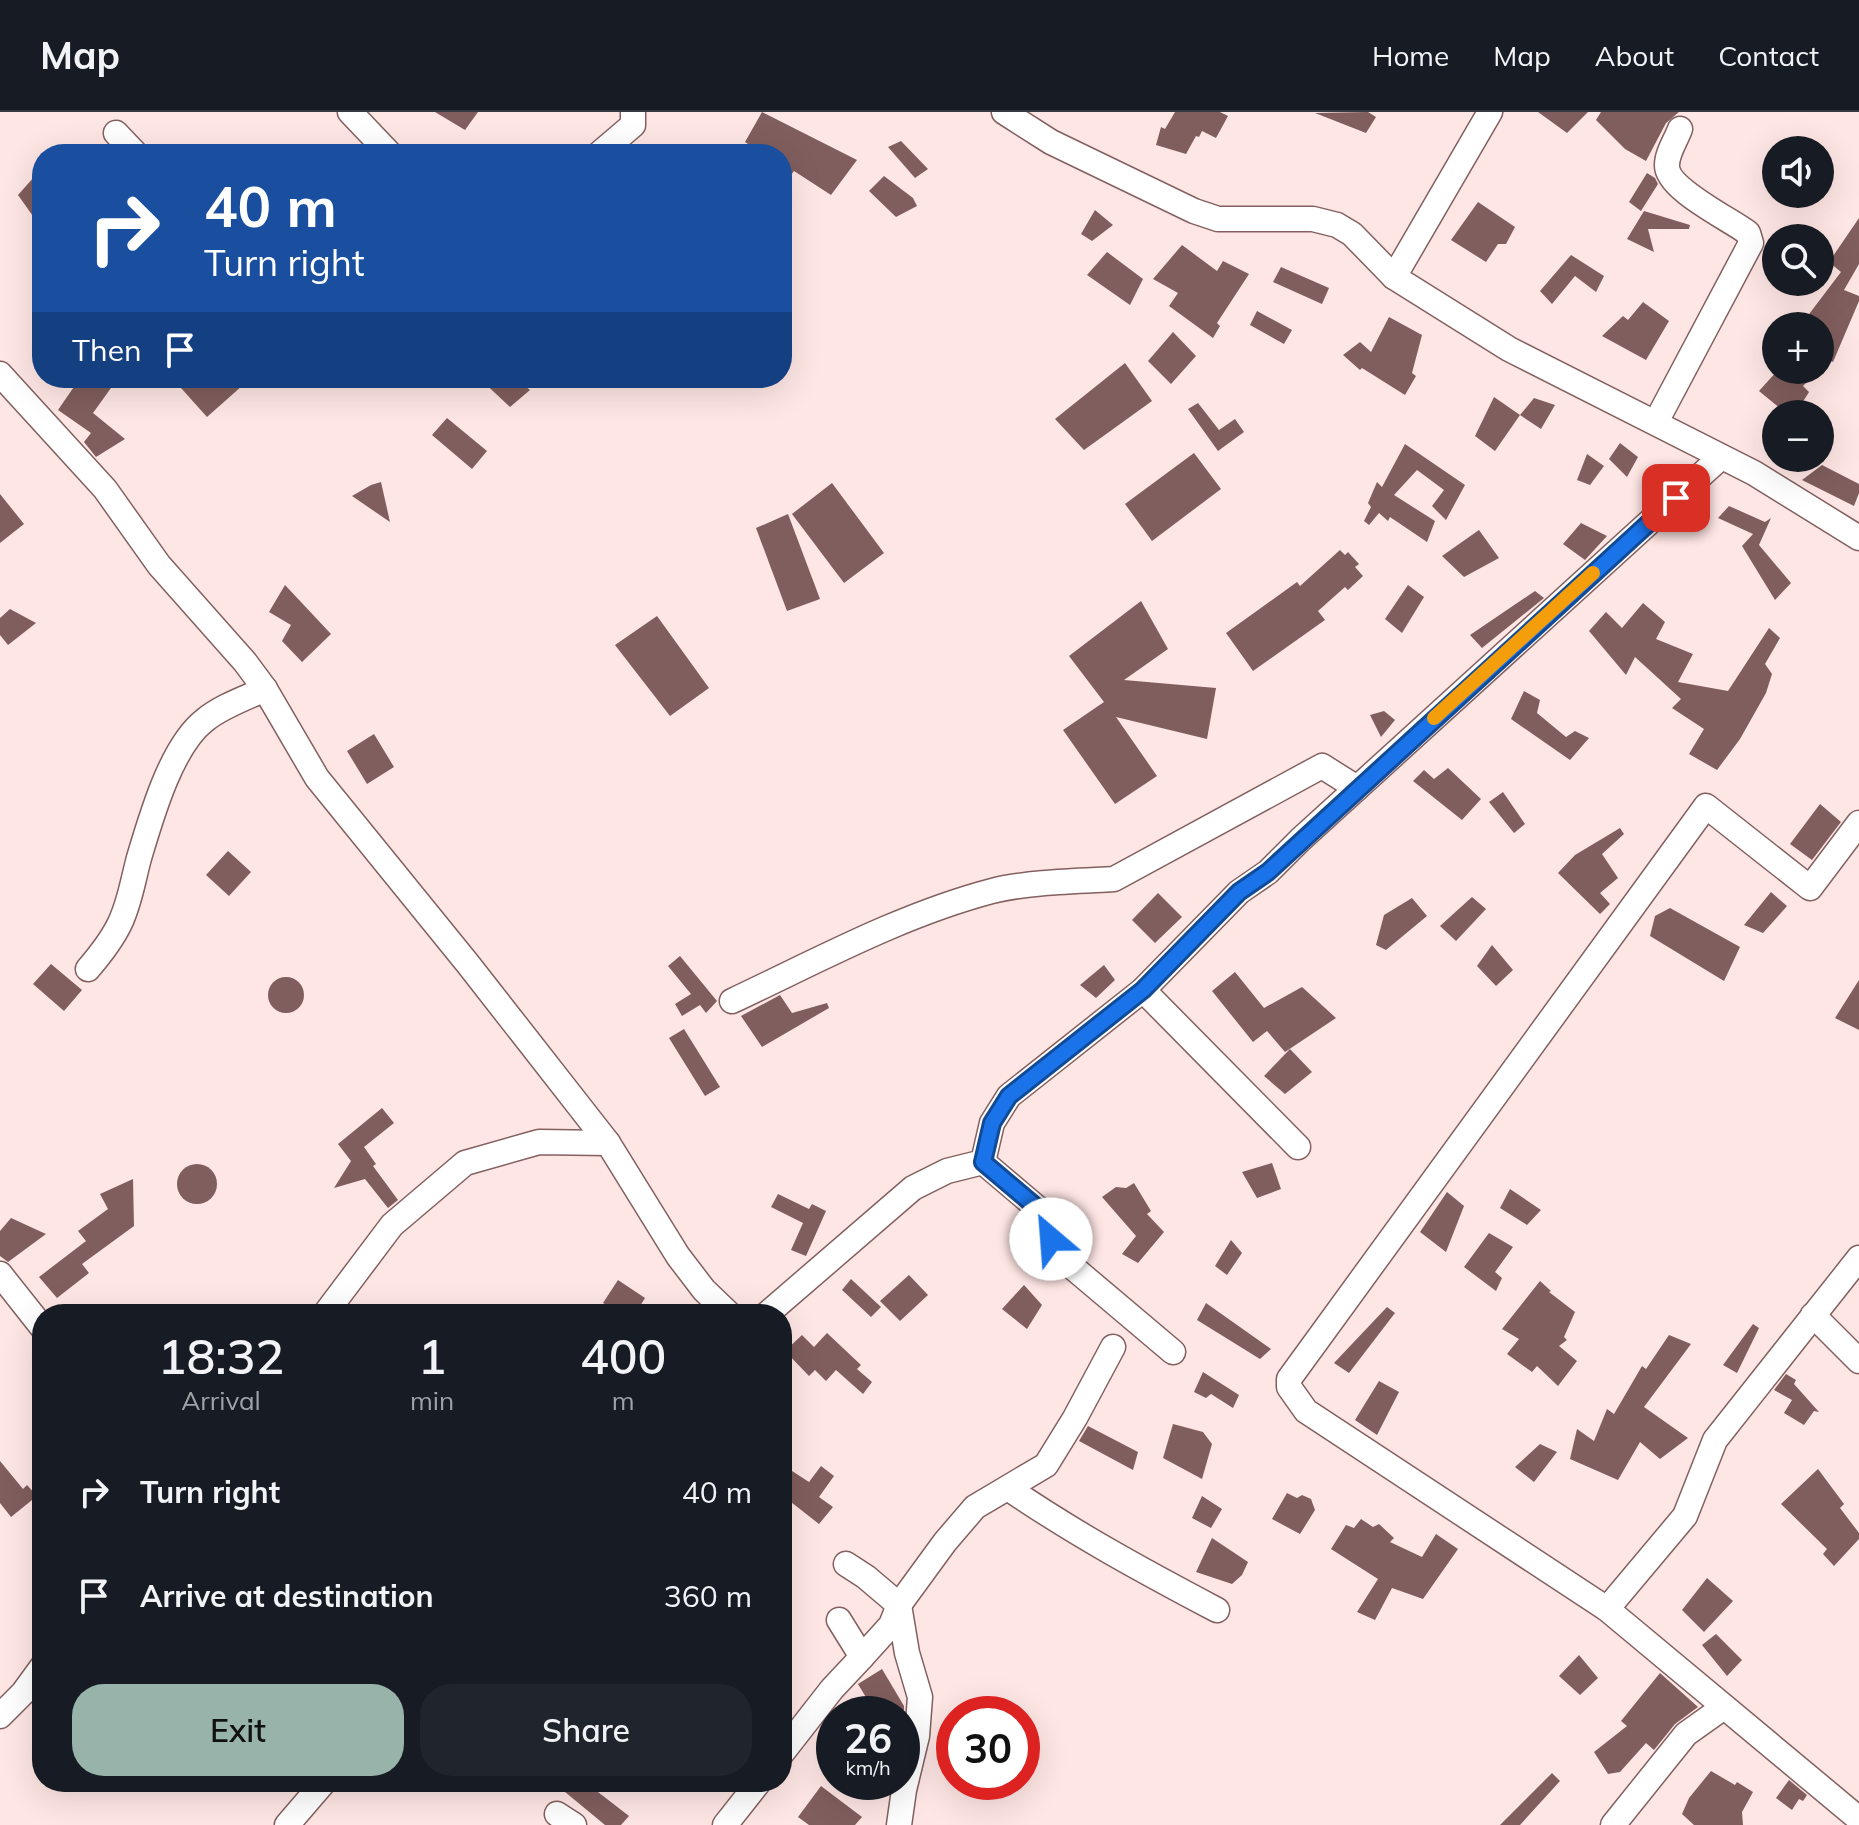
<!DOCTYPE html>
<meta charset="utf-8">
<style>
:root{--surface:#171b24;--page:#20242c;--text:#f1f3f6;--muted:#9ea1a6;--line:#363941;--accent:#97b3aa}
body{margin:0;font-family:Mulish,sans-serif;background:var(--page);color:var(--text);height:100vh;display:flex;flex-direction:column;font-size:30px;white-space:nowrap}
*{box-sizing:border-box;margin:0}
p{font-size:26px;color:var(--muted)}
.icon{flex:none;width:44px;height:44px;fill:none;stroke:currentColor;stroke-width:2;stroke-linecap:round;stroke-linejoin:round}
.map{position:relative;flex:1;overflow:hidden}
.side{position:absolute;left:32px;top:1192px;width:760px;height:488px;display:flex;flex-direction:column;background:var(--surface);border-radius:32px;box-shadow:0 8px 32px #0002}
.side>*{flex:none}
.banner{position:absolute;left:32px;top:32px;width:760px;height:244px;border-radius:32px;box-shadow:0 8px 32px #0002;background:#1a4fa0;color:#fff;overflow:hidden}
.buttons{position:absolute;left:1762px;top:24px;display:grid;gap:16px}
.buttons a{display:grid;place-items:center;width:72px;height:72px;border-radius:50%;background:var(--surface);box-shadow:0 8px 32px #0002;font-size:40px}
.speed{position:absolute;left:816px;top:1584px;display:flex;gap:16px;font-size:40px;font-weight:700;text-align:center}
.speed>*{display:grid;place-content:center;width:104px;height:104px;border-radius:50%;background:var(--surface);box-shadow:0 8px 32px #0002;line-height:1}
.speed small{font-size:20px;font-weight:400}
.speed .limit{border:12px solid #d22;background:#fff;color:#111}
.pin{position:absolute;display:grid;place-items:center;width:68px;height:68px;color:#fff;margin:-34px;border-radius:16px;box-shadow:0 4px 12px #0006}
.me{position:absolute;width:88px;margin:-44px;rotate:333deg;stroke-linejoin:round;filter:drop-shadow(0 0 6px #0008)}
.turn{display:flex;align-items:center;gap:28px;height:168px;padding:0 40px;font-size:36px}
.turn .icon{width:104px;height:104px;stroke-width:2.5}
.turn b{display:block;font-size:56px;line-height:68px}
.then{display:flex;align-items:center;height:76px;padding:0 40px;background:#0003;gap:16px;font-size:30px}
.eta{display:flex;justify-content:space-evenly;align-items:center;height:136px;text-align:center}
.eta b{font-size:48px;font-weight:600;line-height:56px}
.action{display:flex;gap:16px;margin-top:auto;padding:16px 40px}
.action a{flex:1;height:92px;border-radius:32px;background:var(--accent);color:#111;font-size:32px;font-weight:600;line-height:92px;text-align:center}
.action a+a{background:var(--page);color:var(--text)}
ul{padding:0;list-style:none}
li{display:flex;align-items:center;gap:24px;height:104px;padding:0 40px}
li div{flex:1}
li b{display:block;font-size:30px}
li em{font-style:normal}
header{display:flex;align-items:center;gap:48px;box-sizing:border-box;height:112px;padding:0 40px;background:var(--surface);border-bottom:2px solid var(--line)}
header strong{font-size:38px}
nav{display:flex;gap:44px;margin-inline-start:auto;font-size:28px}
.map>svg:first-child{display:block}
</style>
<header>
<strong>Map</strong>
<nav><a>Home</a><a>Map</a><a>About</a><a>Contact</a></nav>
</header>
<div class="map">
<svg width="1859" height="1713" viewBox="0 0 1859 1713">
<rect width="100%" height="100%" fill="#fee6e4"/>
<g fill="#805e5d">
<path d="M435,0H478L465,18Z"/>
<path d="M762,0L857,48L831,83L794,59L782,75V42H763L745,30Z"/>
<path d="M1175,0H1220L1228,4L1216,26L1202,19L1199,25L1196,24L1186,42L1156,33L1161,15L1165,17Z"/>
<path d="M1368,0L1376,5L1366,21L1315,1Z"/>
<path d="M1538,0H1588L1567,21Z"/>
<path d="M1601,0H1679L1666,11L1646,49L1625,37L1596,8Z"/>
<path d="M901,29L928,57L915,66L888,35Z"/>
<path d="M42,56V89L35,107L18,83Z"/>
<path d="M1647,61L1655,66L1658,72L1641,99L1629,90Z"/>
<path d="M884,64L913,86L917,94L896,105L869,79Z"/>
<path d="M1478,90L1515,115L1506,132H1498L1486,150L1451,128Z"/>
<path d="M1095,98L1113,113L1092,129L1081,122Z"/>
<path d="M1644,99L1690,113L1689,117H1648L1654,140L1627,127Z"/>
<path d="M1859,106V152L1844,178L1859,184V189L1833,250L1829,248L1820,257V214H1800L1841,160L1829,150Z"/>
<path d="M1182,133L1217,159L1223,149L1249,162L1217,211L1220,214L1213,226L1169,194L1178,181L1153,167Z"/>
<path d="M1107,140L1143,167L1130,193L1087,163Z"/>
<path d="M1571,143L1604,164L1596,180L1575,164L1552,192L1540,179Z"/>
<path d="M1281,155L1329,176L1322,192L1273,170Z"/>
<path d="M1643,190L1669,209L1646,248L1602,224L1623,204L1628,208Z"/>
<path d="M1257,199L1292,218L1284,232L1250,213Z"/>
<path d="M1389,205L1422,223L1412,261L1416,264L1405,283L1362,256L1360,258L1343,243L1360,230L1371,240Z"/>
<path d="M1173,220L1196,244L1171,272L1148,249Z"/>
<path d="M1125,251L1152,289L1084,338L1055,307Z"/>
<path d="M1778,258H1819L1803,274L1809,280L1799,296L1790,291L1782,298L1759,279Z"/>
<path d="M192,266H251L207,305L181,276Z"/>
<path d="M479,266H516L530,278L510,295Z"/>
<path d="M78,269H116L93,301L125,327L96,345L84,330L91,321L58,298Z"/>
<path d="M1494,285L1520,303L1495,339L1475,324Z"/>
<path d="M1534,286L1555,293L1541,317L1520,303Z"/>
<path d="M1198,291L1219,318L1235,307L1244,320L1218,339L1188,297Z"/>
<path d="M447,306L487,339L472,357L432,323Z"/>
<path d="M1620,331L1638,345L1627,365L1609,347Z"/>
<path d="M1405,332L1465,373L1446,408L1432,394L1444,378L1417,358L1394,383L1435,409L1427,430L1390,405L1388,409L1379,401L1369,413L1364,409L1371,395L1368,391L1377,370L1382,375Z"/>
<path d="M1194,341L1221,377L1152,429L1125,392Z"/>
<path d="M1587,342L1604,354L1590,373L1577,368Z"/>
<path d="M1822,353L1859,372V381L1854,394L1802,368Z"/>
<path d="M381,370L390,410L352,384L371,373Z"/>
<path d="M832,371L884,441L844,471L792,402Z"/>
<path d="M0,382L24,412L0,431Z"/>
<path d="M1729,394L1765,410L1771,406L1759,433L1791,471L1775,488L1742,434L1753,422L1718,406Z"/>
<path d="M788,402L820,487L787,499L756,416Z"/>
<path d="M1581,411L1607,424L1585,448L1563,432Z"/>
<path d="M1479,418L1499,446L1464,465L1442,444Z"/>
<path d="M1340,438L1345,443L1348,440L1359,452L1355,455L1363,464L1348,478L1345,475L1318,499L1325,508L1253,559L1226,521L1297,470L1300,474Z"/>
<path d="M285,473L331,522L302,550L282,529L291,513L269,500Z"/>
<path d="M1408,473L1424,485L1402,521L1385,507Z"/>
<path d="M1535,479L1544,486L1482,536L1470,523Z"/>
<path d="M1141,489L1168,537L1124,568L1216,576L1207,627L1116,605L1157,664L1115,692L1063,618L1104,590L1069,544Z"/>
<path d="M1643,491L1665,510L1656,527L1693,542L1678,570L1728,579L1769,516L1780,526L1765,552L1772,562L1766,581L1740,627L1717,658L1689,642L1704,617L1672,596L1681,587L1635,545L1626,563L1589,519L1606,500L1622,516Z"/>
<path d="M10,497L36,511L8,533L0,523V506Z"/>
<path d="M657,504L709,576L670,604L615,533Z"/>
<path d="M1524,579L1540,588L1537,601L1566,625L1575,619L1589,626L1570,648L1511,607Z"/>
<path d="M1384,599L1395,608L1381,625L1370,603Z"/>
<path d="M374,622L394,655L367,672L347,639Z"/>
<path d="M1448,656L1481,687L1462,708L1413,669L1424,658L1434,667Z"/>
<path d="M1503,680L1525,712L1514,721L1489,690Z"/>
<path d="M1820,692L1841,710L1812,748L1790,732Z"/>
<path d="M1620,716L1624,722L1602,742L1618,766L1600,781L1610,792L1600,802L1558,761L1575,743Z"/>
<path d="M228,739L251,760L229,784L206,763Z"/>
<path d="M1771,780L1787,794L1763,821L1744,813Z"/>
<path d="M1158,781L1182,805L1155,831L1132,808Z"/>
<path d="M1472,785L1486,797L1456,829L1440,814Z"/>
<path d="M1412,786L1427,804L1386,838L1376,833L1384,803Z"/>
<path d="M1670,796L1740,835L1724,869L1650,824L1655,804Z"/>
<path d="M1492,833L1513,858L1496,874L1477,854Z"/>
<path d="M680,844L717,889L706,901L700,893L682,904L675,892L691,882L668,854Z"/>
<path d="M51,852L82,878L64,899L33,872Z"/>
<path d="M1104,853L1115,868L1096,886L1080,873Z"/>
<path d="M1235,860L1264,896L1302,875L1336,906L1285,940L1267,919L1253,930L1212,879Z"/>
<circle cx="286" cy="883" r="18"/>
<path d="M1859,868V918L1835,906Z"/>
<path d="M780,883L792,901L827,891L829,896L762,935L741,904Z"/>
<path d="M684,917L720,975L705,984L669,926Z"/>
<path d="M1290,937L1312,960L1285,982L1264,964Z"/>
<path d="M382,996L394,1011L364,1035L376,1052L373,1054L398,1088L388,1096L365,1067L334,1076L351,1049L338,1032Z"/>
<path d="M1272,1051L1281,1077L1257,1086L1242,1060Z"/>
<circle cx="197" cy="1072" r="20"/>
<path d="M133,1067L134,1114L82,1152L89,1161L57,1186L39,1165L86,1129L78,1119L108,1097L100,1082Z"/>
<path d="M1134,1071L1151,1099L1147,1102L1164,1120L1138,1151L1122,1142L1136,1124L1102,1085L1116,1075L1126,1076Z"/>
<path d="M1510,1077L1541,1098L1527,1113L1500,1096Z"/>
<path d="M1447,1080L1464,1094L1446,1140L1420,1120Z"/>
<path d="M778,1082L809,1097L812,1092L826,1099L806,1144L791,1138L803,1111L771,1095Z"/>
<path d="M11,1106L46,1122L8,1150L0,1144V1119Z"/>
<path d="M1489,1121L1513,1135L1495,1160L1502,1166L1496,1179L1464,1155Z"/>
<path d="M1231,1128L1242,1141L1227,1163L1215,1154Z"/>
<path d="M909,1163L928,1183L900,1209L880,1189Z"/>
<path d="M851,1167L881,1195L871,1205L842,1178Z"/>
<path d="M618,1168L645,1186L635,1202H620L603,1191Z"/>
<path d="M1540,1169L1551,1179L1549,1180L1575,1200L1564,1225L1567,1228L1559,1234L1577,1249L1558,1274L1537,1254L1532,1260L1507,1242L1519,1227L1502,1217Z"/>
<path d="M1024,1173L1042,1193L1027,1217L1002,1197Z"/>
<path d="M1206,1191L1271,1237L1260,1247L1197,1208Z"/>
<path d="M1387,1195L1395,1201L1349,1261L1334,1251Z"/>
<path d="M1753,1212L1759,1216L1737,1261L1723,1253Z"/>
<path d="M827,1221L861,1253L857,1257L872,1270L863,1282L836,1258L826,1269L815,1258L809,1264L785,1239L802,1223L814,1235Z"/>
<path d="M1669,1223L1691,1232L1644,1295L1688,1326L1660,1347L1640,1330L1618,1368L1570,1347L1577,1317L1594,1329L1607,1297L1614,1302L1642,1254L1646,1257Z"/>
<path d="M1203,1260L1239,1283L1233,1296L1211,1282L1206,1286L1194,1280Z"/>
<path d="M1786,1262L1796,1268L1794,1272L1819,1300L1814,1299L1804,1313L1784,1301L1792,1288L1774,1278Z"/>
<path d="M1379,1269L1399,1280L1377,1323L1355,1308Z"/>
<path d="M1173,1312L1203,1320L1212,1332L1202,1367L1163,1346Z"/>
<path d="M1088,1314L1138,1340L1133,1358L1079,1329Z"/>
<path d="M1540,1332L1557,1340L1534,1370L1515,1355Z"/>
<path d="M0,1349L23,1377L27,1373L37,1384L11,1405L0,1391Z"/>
<path d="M821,1354L834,1364L819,1385L833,1395L819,1412L782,1383V1367L789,1357L809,1370Z"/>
<path d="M1818,1357L1844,1392L1840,1396L1859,1421V1427L1834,1454L1823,1442L1827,1437L1781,1392Z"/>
<path d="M1287,1381L1297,1386L1302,1383L1311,1387L1315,1398L1300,1422L1272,1407Z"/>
<path d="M1202,1384L1222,1397L1211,1416L1192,1406Z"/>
<path d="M1361,1407L1373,1415L1379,1412L1394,1426L1390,1430L1422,1445L1436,1422L1458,1437L1423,1487L1392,1476L1375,1508L1357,1500L1378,1467L1331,1437L1346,1413L1354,1416Z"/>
<path d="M1212,1426L1248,1450L1242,1463L1232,1472L1196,1460Z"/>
<path d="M1707,1466L1733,1489L1704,1520L1682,1498Z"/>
<path d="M1716,1522L1742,1548L1727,1564L1702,1533Z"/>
<path d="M1579,1543L1598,1566L1580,1583L1559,1564Z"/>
<path d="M882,1557L904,1594V1598L897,1602H876L858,1572Z"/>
<path d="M1660,1561L1698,1595L1675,1612L1654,1638L1646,1631L1620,1660L1608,1662L1594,1640L1627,1614L1621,1609Z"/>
<path d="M1711,1659L1735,1673L1737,1670L1753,1680L1742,1700L1743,1713H1694L1682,1702L1689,1686Z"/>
<path d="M1552,1661L1560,1669L1520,1713H1500Z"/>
<path d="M1789,1668L1807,1683L1803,1689L1799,1687L1792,1698L1776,1686Z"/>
<path d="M553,1670H585L629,1704L621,1713H605Z"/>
<path d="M821,1674L862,1705L855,1713H809L798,1705Z"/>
</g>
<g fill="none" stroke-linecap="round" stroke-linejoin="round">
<defs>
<g id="minor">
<path d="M350,0L390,42"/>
<path d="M1004,0L1051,30L1194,99L1218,107H1313L1337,113L1352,122L1394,165L1509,237L1754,361L1859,426"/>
<path d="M116,21L136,42"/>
<path d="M599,42L633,13V0"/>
<path d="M1394,165L1490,0"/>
<path d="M0,262L105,377L159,453L245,550L265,577L317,666L468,852L608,1031L678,1144L704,1178L729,1202"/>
<path d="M1656,310L1751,131L1748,121C1730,107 1666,77 1667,53C1667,41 1676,28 1680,17"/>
<path d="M1859,711L1810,776L1706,694L1289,1267V1275L1306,1299L1607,1497L1859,1707"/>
<path d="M88,857C100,843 112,828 120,811C130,790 133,768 139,746C151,706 171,634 205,608C222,594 246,586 265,577"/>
<path d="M1143,878L1298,1035"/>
<path d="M732,889C817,849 901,803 992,779C1027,770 1077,769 1114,767L1322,654L1357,676"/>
<path d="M983,1050L1042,1100L1051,1127L1070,1153L1173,1240"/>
<path d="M0,1162L42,1215"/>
<path d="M325,1202L392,1113L465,1051L539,1030L608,1031"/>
<path d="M767,1202L913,1076L947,1059L983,1050L992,1011L1009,984L1143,878L1239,780L1268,760L1300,728L1721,345"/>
<path d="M1813,1203L1859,1249"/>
<path d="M1008,1376C1075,1422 1145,1460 1217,1498"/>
<path d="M846,1452L866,1465L899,1493L907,1541L920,1585L917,1624L904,1678L899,1713"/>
<path d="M1607,1497L1685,1404L1715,1328L1859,1146"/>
<path d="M862,1545L891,1513L899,1493L945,1430L975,1395L1046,1353L1075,1306L1113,1235"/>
<path d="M0,1604L23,1581L42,1555"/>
<path d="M782,1641L832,1577L862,1545L839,1508"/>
<path d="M557,1702L574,1713"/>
<path d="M287,1713L324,1670"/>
<path d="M725,1713L759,1670"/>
<path d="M1613,1713L1686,1622L1724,1595"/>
</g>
</defs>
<use href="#minor" stroke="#83605f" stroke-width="27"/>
<use href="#minor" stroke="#fff" stroke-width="24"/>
</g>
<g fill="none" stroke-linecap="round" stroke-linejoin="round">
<defs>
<path id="route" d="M1051,1127L1042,1100L983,1050L992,1011L1009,984L1143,878L1239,780L1268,760L1676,386"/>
</defs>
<use href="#route" stroke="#114b97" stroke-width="20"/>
<use href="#route" stroke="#1a73e8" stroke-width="14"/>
<path stroke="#f59e0b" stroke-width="14" d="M1434,606L1593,461"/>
</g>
</svg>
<div class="buttons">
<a><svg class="icon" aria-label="sound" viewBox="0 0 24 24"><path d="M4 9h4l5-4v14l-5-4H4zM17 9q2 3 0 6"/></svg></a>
<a><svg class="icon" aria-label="search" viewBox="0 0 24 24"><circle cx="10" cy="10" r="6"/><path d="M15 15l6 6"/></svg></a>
<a>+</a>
<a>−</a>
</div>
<div class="speed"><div>26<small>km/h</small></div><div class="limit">30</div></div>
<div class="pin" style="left:1676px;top:386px;background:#d93025"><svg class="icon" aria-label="arrive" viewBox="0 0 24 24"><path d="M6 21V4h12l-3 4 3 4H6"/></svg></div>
<svg class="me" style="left:1051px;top:1127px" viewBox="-20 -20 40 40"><circle r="19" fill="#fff"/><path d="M0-13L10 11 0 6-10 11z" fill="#1a73e8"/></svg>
<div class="banner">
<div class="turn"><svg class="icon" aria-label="right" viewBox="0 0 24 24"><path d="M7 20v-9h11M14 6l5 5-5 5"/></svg><div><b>40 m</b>Turn right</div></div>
<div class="then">Then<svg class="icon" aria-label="arrive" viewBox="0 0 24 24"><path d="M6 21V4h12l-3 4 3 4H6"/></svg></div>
</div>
<section class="side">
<div class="eta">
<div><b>18:32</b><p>Arrival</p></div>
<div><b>1</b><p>min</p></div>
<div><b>400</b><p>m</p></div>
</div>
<ul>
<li><svg class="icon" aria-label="right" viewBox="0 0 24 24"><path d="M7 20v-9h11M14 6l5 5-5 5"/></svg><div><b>Turn right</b></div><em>40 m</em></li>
<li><svg class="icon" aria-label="arrive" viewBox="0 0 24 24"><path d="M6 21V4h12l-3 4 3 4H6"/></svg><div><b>Arrive at destination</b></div><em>360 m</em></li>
</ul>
<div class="action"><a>Exit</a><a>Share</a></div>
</section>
</div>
